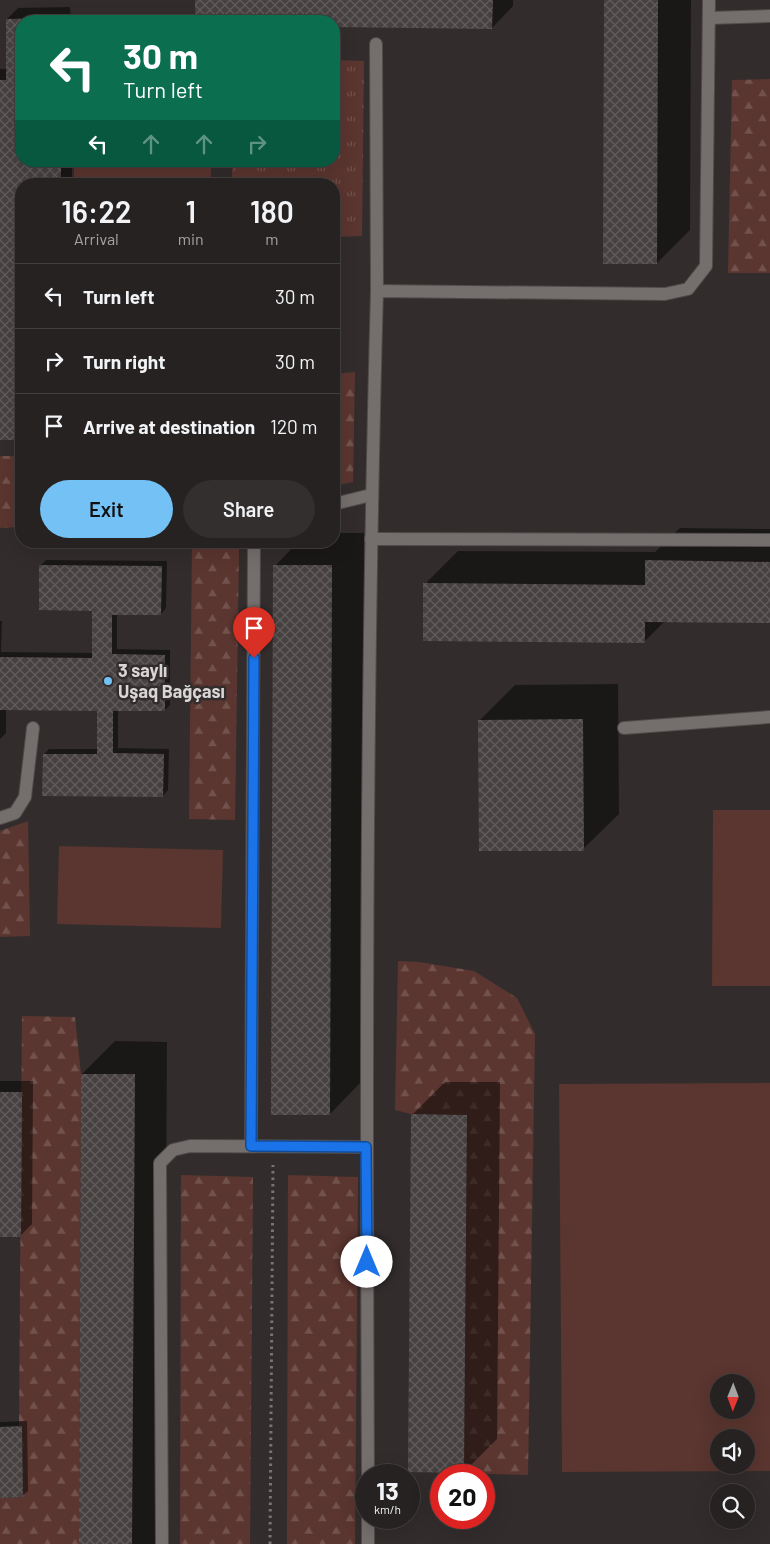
<!DOCTYPE html>
<meta charset="utf-8">
<style>
:root{--surface:#262221;--page:#322f2e;--text:#f1f3f6;--muted:#a4a4a5;--line:#423f3f;--accent:#73c1f5}
body{margin:0;font-family:Barlow,sans-serif;background:var(--page);color:var(--text);height:100vh;display:flex;flex-direction:column;font-size:19px;white-space:nowrap}
*{box-sizing:border-box;margin:0}
p{font-size:16px;color:var(--muted)}
.icon{flex:none;width:28px;height:28px;fill:none;stroke:currentColor;stroke-width:2;stroke-linecap:round;stroke-linejoin:round}
.map{position:relative;flex:1;overflow:hidden}
.side{position:absolute;left:15px;top:178px;width:325px;height:370px;display:flex;flex-direction:column;background:var(--surface);border-radius:20px;box-shadow:0 5px 20px #0002,0 0 0 1px var(--line)}
.side>*{flex:none}
.top-card{position:absolute;left:15px;top:15px;width:325px;height:152px;border-radius:20px;box-shadow:0 5px 20px #0002,0 0 0 1px var(--line);background:#0b6e4f;color:#fff;overflow:hidden}
.needle{width:32px;rotate:181deg}
.controls{position:absolute;left:710px;top:1374px;display:grid;gap:10px}
.controls a{display:grid;place-items:center;width:45px;height:45px;border-radius:50%;background:var(--surface);box-shadow:0 5px 20px #0002,0 0 0 1px var(--line);font-size:25px}
.speed{position:absolute;left:355px;top:1464px;display:flex;gap:10px;font-size:25px;font-weight:700;text-align:center}
.speed>*{display:grid;place-content:center;width:65px;height:65px;border-radius:50%;background:var(--surface);box-shadow:0 5px 20px #0002,0 0 0 1px var(--line);line-height:1}
.speed small{font-size:12px;font-weight:400}
.speed .limit{border:8px solid #d22;background:#fff;color:#111}
.pin{position:absolute;display:grid;place-items:center;width:42px;height:42px;color:#fff;margin:-51px -21px;border-radius:50% 50% 50% 0;rotate:-45deg;box-shadow:0 0 5px #0007}
.pin .icon{rotate:45deg}
.me{position:absolute;width:55px;margin:-28px;rotate:0deg;stroke-linejoin:round;filter:drop-shadow(0 0 4px #0008)}
.turn{display:flex;align-items:center;gap:18px;height:105px;padding:0 25px;font-size:22px}
.turn .icon{width:65px;height:65px;stroke-width:2.5}
.turn b{display:block;font-size:35px;line-height:42px}
.lanes{display:flex;align-items:center;height:48px;padding:0 25px;background:#0003;justify-content:center;gap:25px;direction:ltr}
.lanes .off{opacity:.35}
.eta{display:flex;justify-content:space-evenly;align-items:center;height:85px;text-align:center}
.eta b{font-size:30px;font-weight:600;line-height:35px}
.primary-button{display:flex;gap:10px;margin-top:auto;padding:10px 25px}
.primary-button a{flex:1;height:58px;border-radius:30px;background:var(--accent);color:#111;font-size:20px;font-weight:600;line-height:58px;text-align:center}
.primary-button a+a{background:var(--page);color:var(--text)}
ul{padding:0;list-style:none}
li{display:flex;align-items:center;gap:15px;height:65px;padding:0 25px;border-top:1px solid var(--line)}
li div{flex:1}
li b{display:block;font-size:19px}
li em{font-style:normal}
.map>svg:first-child{display:block}
</style>
<div class="map">
<svg width="770" height="1544" viewBox="0 0 770 1544">
<defs>
<pattern id="grass-tufts" width="24" height="20" patternUnits="userSpaceOnUse" patternTransform="scale(1.25)"><rect width="24" height="20" fill="#5b352f"/><path d="M3 7l-1-3M5 7V3M7 7l1-3M15 17l-1-3M17 17v-4M19 17l1-3" fill="none" stroke="#72524c"/></pattern>
<pattern id="forest-firs" width="22" height="20" patternUnits="userSpaceOnUse" patternTransform="scale(1.25)"><rect width="22" height="20" fill="#5b352f"/><path d="M5 1l3.5 6h-7zM16 11l3.5 6h-7z" fill="#72524c"/></pattern>
<pattern id="building-cross-hatch" width="8" height="8" patternUnits="userSpaceOnUse" patternTransform="scale(1.25)"><rect width="8" height="8" fill="#474241"/><path d="M0 0l8 8M0 8l8-8" fill="none" stroke="#615d5c"/></pattern>
</defs>
<rect width="100%" height="100%" fill="#322d2c"/>
<path fill="url(#grass-tufts)" d="M334,60L364,61L362,236L334,237V184H232V161H334Z"/>
<g fill="url(#forest-firs)">
<path d="M770,79V273H728L732,80Z"/>
<path d="M355,372L353,482L334,486V374Z"/>
<path d="M0,456H21V527L0,528Z"/>
<path d="M192,547L239,549L235,820L189,819Z"/>
<path d="M28,821L30,936L0,937V831Z"/>
<path d="M398,961L419,962L474,971L517,998L535,1034L528,1475L464,1473L467,1115L411,1114L395,1110Z"/>
<path d="M22,1016L75,1017L81,1074L79,1544H0V1498L23,1497L22,1427L19,1426Z"/>
<path d="M181,1175L253,1177L250,1544H180Z"/>
<path d="M288,1175L358,1177L355,1544H287Z"/>
</g>
<g fill="#5b352f" fill-rule="evenodd">
<rect x="74" y="161" width="137" height="23"/>
<path d="M713,810H770V986H712Z"/>
<path d="M59,846L223,850L221,928L57,924Z"/>
<path d="M770,1083V1471L562,1472L559,1084ZM719,1382H746V1410H719ZM719,1438H746V1465H719Z"/>
</g>
<g fill="#0007">
<path d="M196,0H513V6L492,28L334,25V21H196Z"/>
<path d="M605,0H691L690,230L657,263Z"/>
<path d="M70,7L71,21H21V161H72V184H21V439H0V69H8L7,19L18,8Z"/>
<path d="M680,528L770,529V622L665,621L644,642L425,584L458,551L655,552Z"/>
<path d="M334,533H364L362,1081L330,1114L275,566L299,541H334Z"/>
<path d="M46,560L167,561L166,608L161,614L117,613V649L170,650V705L165,710H118V748L169,749L168,790L163,796L44,754L49,749H99V710L6,709V733L0,739V621H2L1,652L93,653V609L40,566Z"/>
<path d="M618,684L619,814L583,849L480,720L515,685Z"/>
<path d="M115,1041L167,1042L164,1544H80L82,1074Z"/>
<path d="M0,1081H33L32,1224L20,1236L0,1235Z"/>
<path d="M445,1082H500L497,1439L464,1472L412,1115Z"/>
<path d="M27,1421L28,1491L22,1496H0V1422Z"/>
</g>
<g fill="url(#building-cross-hatch)">
<path d="M195,0H493L492,29L334,27V21H195Z"/>
<path d="M604,0H658L657,264H603Z"/>
<path d="M60,18V21H21V161H61V184H21V440H0V80H6V19Z"/>
<path d="M645,560L770,562V623L645,622V643L423,641V583L645,585Z"/>
<path d="M39,565L162,566L161,615H112V654L165,655V711H113V753L164,754L163,797L42,796L43,754H97V711L0,710V657L92,658V611L39,610Z"/>
<path d="M273,565H332L330,1115H271Z"/>
<path d="M583,719L584,851H479L478,720Z"/>
<path d="M81,1074H135L132,1544H79Z"/>
<path d="M0,1092H22L21,1237H0Z"/>
<path d="M411,1114L467,1115L464,1473L408,1472Z"/>
<path d="M22,1426L23,1497L0,1498V1427Z"/>
</g>
<g fill="none" stroke-linecap="round" stroke-linejoin="round">
<defs>
<g id="service">
<path d="M709,18L770,16"/>
<path d="M376,44L377,291"/>
<path d="M371,539L770,540"/>
<path d="M624,728L770,717"/>
<path d="M0,818L15,813L25,797L33,728"/>
<path d="M368,1475C366,1080 366,686 377,291L665,294L688,289L706,266L709,0"/>
<path d="M368,1518V1544"/>
<path d="M162,1544L160,1163L173,1150L190,1146L366,1147"/>
</g>
<g id="minor">
<path d="M334,504L371,495"/>
<path d="M251,1146L254,541"/>
</g>
</defs>
<use href="#service" stroke="#4f4b4a" stroke-width="14"/>
<use href="#minor" stroke="#4f4b4a" stroke-width="14"/>
<path stroke="#787473" stroke-width="3" stroke-dasharray="2.5 4" stroke-linecap="butt" d="M270,1544L273,1165"/>
<use href="#service" stroke="#746e6d" stroke-width="12"/>
<use href="#minor" stroke="#746e6d" stroke-width="12"/>
</g>
<g fill="none" stroke-linecap="round" stroke-linejoin="round">
<defs>
<path id="route" d="M254,658L251,1146L366,1147L367,1262"/>
</defs>
<use href="#route" stroke="#114b97" stroke-width="12"/>
<use href="#route" stroke="#1a73e8" stroke-width="9"/>
</g>
<circle fill="#73c1f5" stroke="#322d2c" stroke-width="2" cx="108" cy="681" r="5"/>
<g text-anchor="middle" stroke-width="5" stroke-linejoin="round" paint-order="stroke">
<g font-size="18" font-weight="bold" fill="#d9d6d6" stroke="#322d2c" text-anchor="start">
<text x="118" y="677">3 saylı<tspan x="118" dy="21">Uşaq Bağçası</tspan></text>
</g>
</g>
</svg>
<div class="controls">
<a><svg class="needle" viewBox="-14 -14 28 28"><path d="M0-13l5 13h-10z" fill="#e53935"/><path d="M0 13l5-13h-10z" fill="#a4a4a5"/></svg></a>
<a><svg class="icon" aria-label="sound" viewBox="0 0 24 24"><path d="M4 9h4l5-4v14l-5-4H4zM17 9q2 3 0 6"/></svg></a>
<a><svg class="icon" aria-label="search" viewBox="0 0 24 24"><circle cx="10" cy="10" r="6"/><path d="M15 15l6 6"/></svg></a>
</div>
<div class="speed"><div>13<small>km/h</small></div><div class="limit">20</div></div>
<div class="pin" style="left:254px;top:658px;background:#d93025"><svg class="icon" aria-label="arrive" viewBox="0 0 24 24"><path d="M6 21V4h12l-3 4 3 4H6"/></svg></div>
<svg class="me" style="left:367px;top:1262px" viewBox="-20 -20 40 40"><circle r="19" fill="#fff"/><path d="M0-13L10 11 0 6-10 11z" fill="#1a73e8"/></svg>
<div class="top-card">
<div class="turn"><svg class="icon" aria-label="left" viewBox="0 0 24 24"><path d="M17 20v-9H6M10 6l-5 5 5 5"/></svg><div><b>30 m</b>Turn left</div></div>
<div class="lanes"><svg class="icon" aria-label="left" viewBox="0 0 24 24"><path d="M17 20v-9H6M10 6l-5 5 5 5"/></svg><svg class="icon off" aria-label="ahead" viewBox="0 0 24 24"><path d="M12 20V5M6 11l6-6 6 6"/></svg><svg class="icon off" aria-label="ahead" viewBox="0 0 24 24"><path d="M12 20V5M6 11l6-6 6 6"/></svg><svg class="icon off" aria-label="right" viewBox="0 0 24 24"><path d="M7 20v-9h11M14 6l5 5-5 5"/></svg></div>
</div>
<section class="side">
<div class="eta">
<div><b>16:22</b><p>Arrival</p></div>
<div><b>1</b><p>min</p></div>
<div><b>180</b><p>m</p></div>
</div>
<ul>
<li><svg class="icon" aria-label="left" viewBox="0 0 24 24"><path d="M17 20v-9H6M10 6l-5 5 5 5"/></svg><div><b>Turn left</b></div><em>30 m</em></li>
<li><svg class="icon" aria-label="right" viewBox="0 0 24 24"><path d="M7 20v-9h11M14 6l5 5-5 5"/></svg><div><b>Turn right</b></div><em>30 m</em></li>
<li><svg class="icon" aria-label="arrive" viewBox="0 0 24 24"><path d="M6 21V4h12l-3 4 3 4H6"/></svg><div><b>Arrive at destination</b></div><em>120 m</em></li>
</ul>
<div class="primary-button"><a>Exit</a><a>Share</a></div>
</section>
</div>
